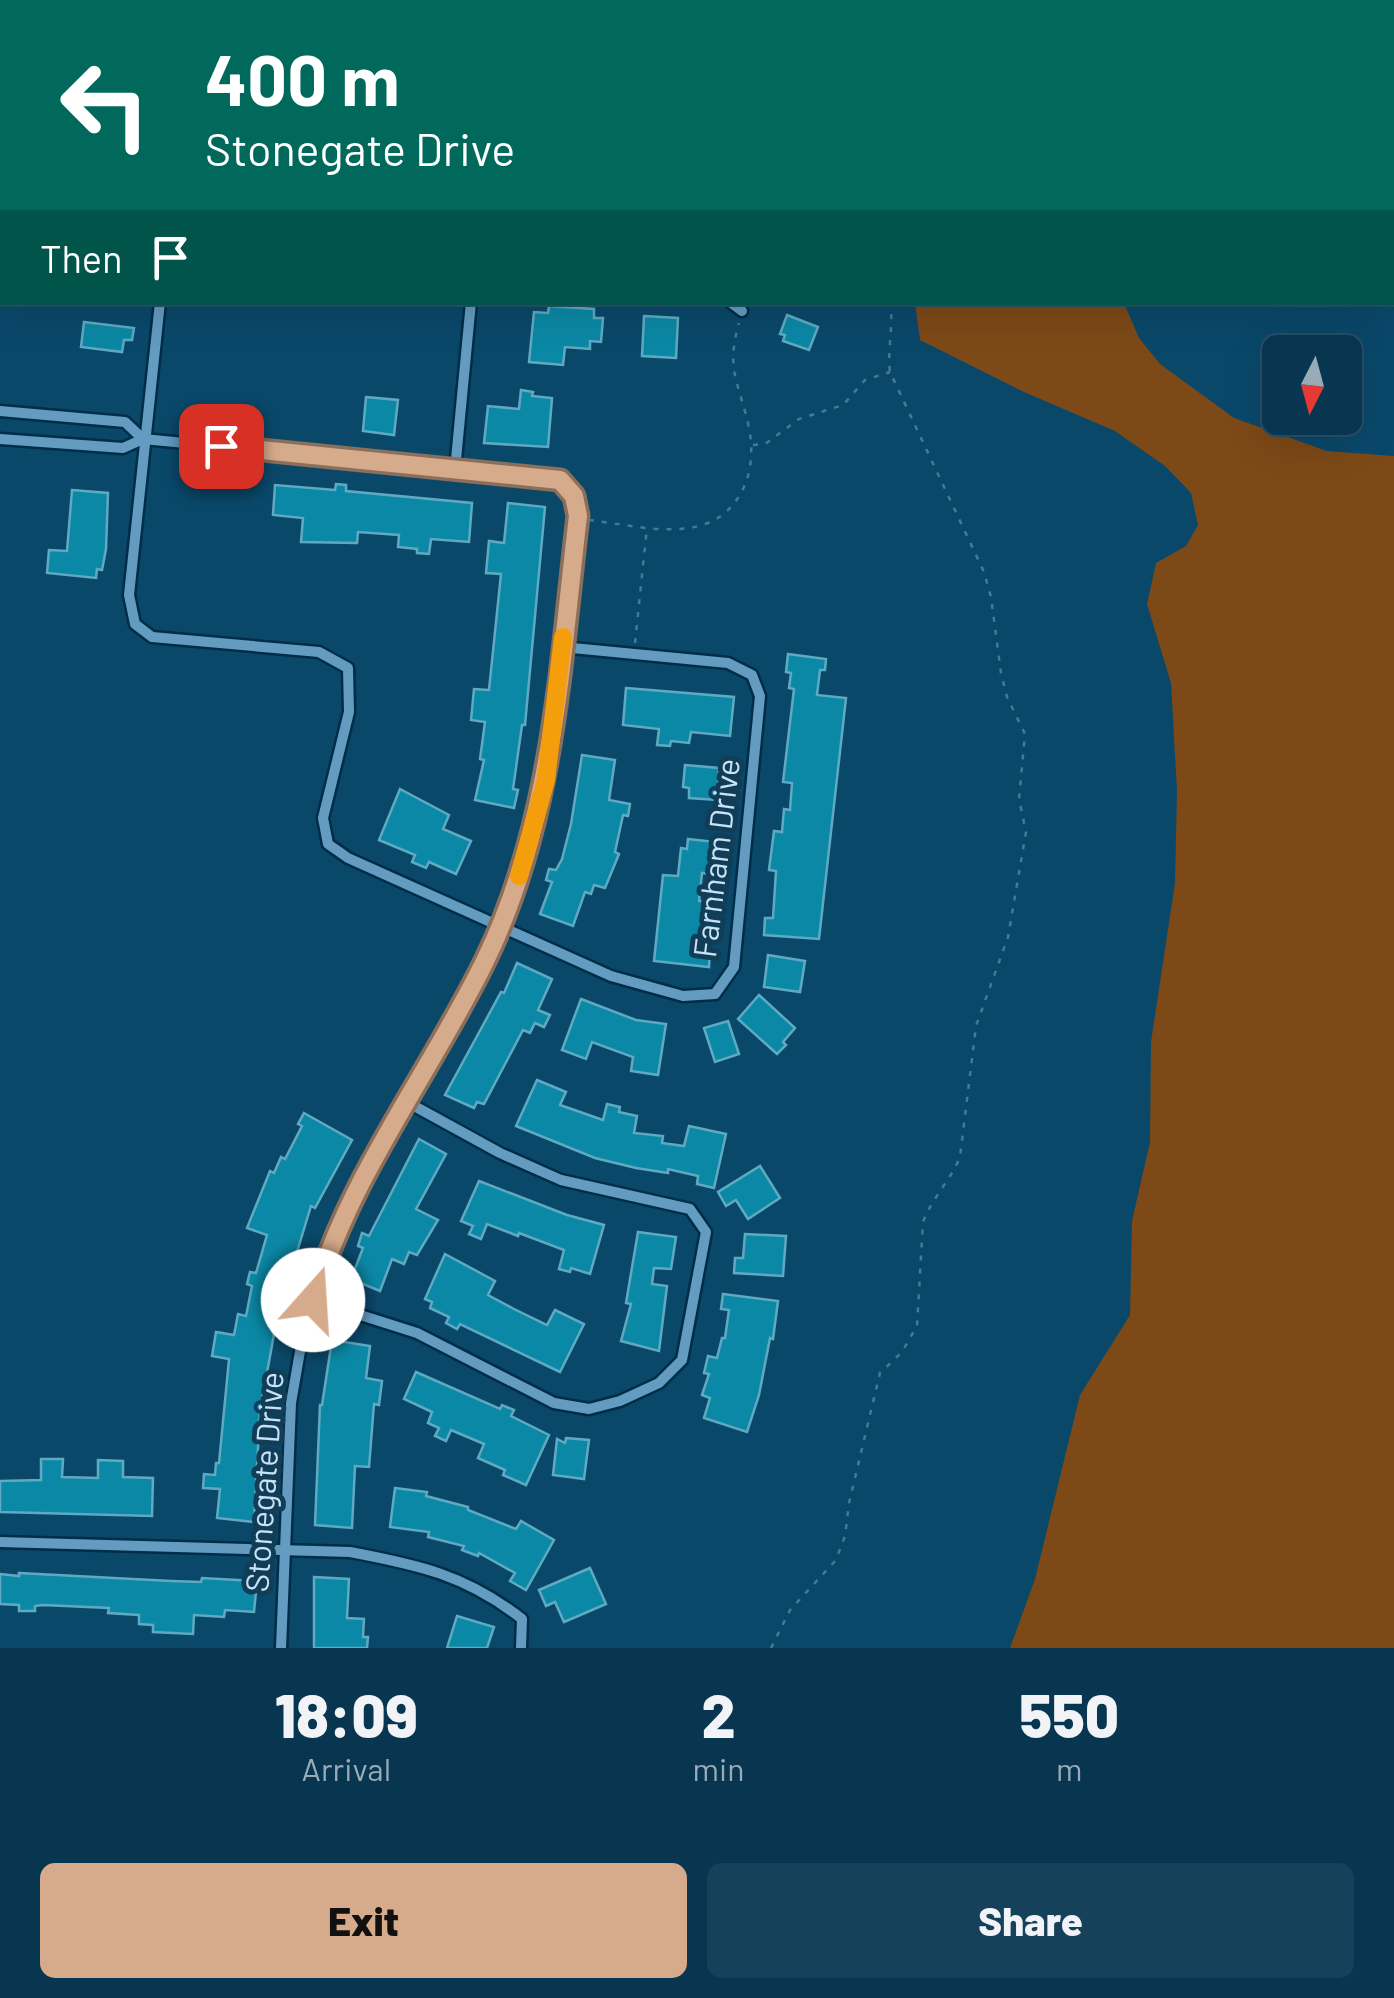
<!DOCTYPE html>
<style>
:root{--surface:#083650;--page:#16415a;--text:#f1f3f6;--muted:#98abb7;--line:#295067;--accent:#d6ab8b}
body{margin:0;font-family:Barlow,sans-serif;background:var(--page);color:var(--text);height:100vh;display:flex;flex-direction:column;font-size:38px;white-space:nowrap}
*{box-sizing:border-box;margin:0}
p{font-size:32px;color:var(--muted)}
.icon{flex:none;width:55px;height:55px;fill:none;stroke:currentColor;stroke-width:2;stroke-linecap:round;stroke-linejoin:round}
.map{position:relative;height:1648px;overflow:hidden}
.panel{display:flex;flex-direction:column;background:var(--surface);flex:1}
.panel>*{flex:none}
.banner{position:absolute;left:0px;top:0px;width:1395px;height:305px;box-shadow:0 10px 40px #0002,0 0 0 2px var(--line);background:#00695c;color:#fff;overflow:hidden}
.needle{width:65px;rotate:186deg}
.fabs{position:absolute;left:1262px;top:335px;display:grid;gap:20px}
.fabs a{display:grid;place-items:center;width:100px;height:100px;border-radius:15px;background:var(--surface);box-shadow:0 10px 40px #0002,0 0 0 2px var(--line);font-size:50px}
.pin{position:absolute;display:grid;place-items:center;width:85px;height:85px;color:#fff;margin:-42px;border-radius:20px;box-shadow:0 5px 15px #0006}
.me{position:absolute;width:110px;margin:-55px;rotate:19deg;stroke-linejoin:round;filter:drop-shadow(0 0 8px #0008)}
.turn{display:flex;align-items:center;gap:35px;height:210px;padding:0 40px;font-size:45px}
.turn .icon{width:130px;height:130px;stroke-width:2.5}
.turn b{display:block;font-size:70px;line-height:85px}
.then{display:flex;align-items:center;height:95px;padding:0 40px;background:#0003;gap:20px;font-size:38px}
.eta{display:flex;justify-content:space-evenly;align-items:center;height:170px;text-align:center}
.eta b{font-size:60px;font-weight:800;line-height:70px}
.action{display:flex;gap:20px;margin-top:auto;padding:20px 40px}
.action a{flex:1;height:115px;border-radius:15px;background:var(--accent);color:#111;font-size:40px;font-weight:800;line-height:115px;text-align:center}
.action a+a{background:var(--page);color:var(--text)}
.map>svg:first-child{display:block}
</style>
<div class="map">
<svg width="1394" height="1648" viewBox="0 0 1394 1648">
<rect width="100%" height="100%" fill="#0a486a"/>
<g fill="#7d4917">
<path d="M547,0H1067L546,2Z"/>
<path d="M915,303H1124L1139,338L1160,364L1234,418L1327,451L1394,456V1648H1010L1035,1579L1080,1395L1130,1315L1132,1221L1150,1142L1151,1042L1175,883L1177,790L1171,683L1147,604L1156,563L1186,546L1198,525L1191,493L1165,466L1115,431L1024,392L920,340Z"/>
</g>
<g fill="#0b88a5" stroke="#5faac1" stroke-width="2.5">
<path d="M549,306L594,309V318H603L601,342L590,341V349L565,347L563,365L529,362L534,312L548,313Z"/>
<path d="M787,315L818,327L809,350L783,341L785,335L780,334Z"/>
<path d="M644,316L678,318L676,358L642,356Z"/>
<path d="M84,322L134,328L132,340H124L122,352L81,347Z"/>
<path d="M521,390L533,392L532,396L552,398L548,447L484,443L488,406L519,409Z"/>
<path d="M366,397L398,400L394,435L363,431Z"/>
<path d="M336,484L346,485V491L472,503L469,542L431,539L429,554L417,553V549L398,547L399,535L358,532L357,543L301,542L303,518L273,515L275,485L335,490Z"/>
<path d="M72,490L108,493L106,549L102,570L97,569L96,578L47,573L49,550L67,551Z"/>
<path d="M508,503L545,507L525,725H522L513,789L518,790L514,808L475,800L484,760L480,759L485,722L471,720L474,689L489,690L501,574L486,573L489,541L504,543Z"/>
<path d="M788,654L826,659L825,670H820L817,695L846,698L819,939L764,935L765,918H773L776,871L769,870L774,831L782,832L784,809L790,810L792,783L783,782L794,689L789,688L791,673L786,672Z"/>
<path d="M626,688L734,697L730,736L691,732L689,743L671,741L670,746L657,745L659,729L623,725Z"/>
<path d="M582,755L615,760L609,800L630,804L628,816L623,815L615,852L619,854L605,888L594,885L591,894L585,892L573,926L540,914L552,882L546,880L549,869L556,870L562,859L571,824Z"/>
<path d="M685,765L719,768L717,800L689,798V788L683,787Z"/>
<path d="M400,789L449,815L443,829L471,841L456,874L429,862L426,868L412,862L415,855L379,840Z"/>
<path d="M688,839L716,842L715,875L702,873L699,901H704L702,949L710,950L709,967L654,961L663,875L678,876L681,848L687,849Z"/>
<path d="M768,955L805,961L800,992L764,987Z"/>
<path d="M517,963L552,979L538,1010L550,1015L544,1027L535,1023L530,1033L523,1030L484,1104L477,1102L474,1108L445,1095L501,992L504,993Z"/>
<path d="M759,995L795,1028L783,1042L786,1045L777,1054L738,1019Z"/>
<path d="M581,999L636,1020L666,1024L658,1075L631,1071L633,1057L592,1042L586,1059L562,1050Z"/>
<path d="M728,1021L739,1054L715,1062L704,1028Z"/>
<path d="M537,1080L566,1092L560,1105L603,1120L607,1104L620,1107L619,1112L637,1116L634,1133L663,1136L662,1143L684,1146L689,1126L726,1134L714,1188L697,1184L698,1176L668,1169V1173L636,1168L595,1158L516,1126Z"/>
<path d="M304,1113L352,1140L315,1208L311,1206L290,1275L285,1274L260,1411L254,1522L217,1518L220,1489L203,1488L204,1474L215,1475L216,1463H219L229,1359L212,1356L216,1332L234,1335L238,1314L246,1316L252,1286L247,1284L250,1272L256,1273L267,1235L247,1228L270,1171L274,1173L281,1157L285,1159L302,1126L298,1124Z"/>
<path d="M419,1139L446,1154L416,1209L438,1220L417,1255L409,1252L404,1264L392,1259L380,1291L351,1279L363,1248L358,1246L362,1233L369,1236Z"/>
<path d="M760,1166L780,1198L748,1219L736,1200L726,1206L718,1192Z"/>
<path d="M479,1181L567,1215L604,1225L590,1274L571,1268L570,1272L559,1269L564,1250L519,1233L518,1236L487,1224L481,1239L469,1234L473,1226L461,1221Z"/>
<path d="M638,1232L676,1237L671,1269L654,1268L652,1284L667,1286L659,1351L621,1341L631,1304L626,1303Z"/>
<path d="M745,1234L786,1236L783,1276L734,1273L735,1258H743Z"/>
<path d="M445,1254L495,1281L488,1295L514,1309L547,1325L555,1310L584,1324L560,1372L460,1324L457,1329L446,1323L449,1317L430,1308L432,1302L425,1299Z"/>
<path d="M723,1294L778,1301L773,1339L770,1338L759,1395L747,1432L704,1418L710,1398L702,1395L709,1374L704,1373L708,1356L717,1358L722,1338H725L729,1310L721,1309Z"/>
<path d="M332,1340L370,1346L366,1378L382,1381L379,1405L374,1404L369,1467L355,1466L352,1528L315,1525L320,1405H322Z"/>
<path d="M416,1372L500,1409L502,1405L514,1410L511,1416L549,1435L526,1485L503,1475L505,1470L478,1458L484,1444L451,1430L446,1441L435,1436L439,1428L428,1423L432,1412L404,1399Z"/>
<path d="M566,1438L589,1440L584,1479L553,1475L557,1439L565,1443Z"/>
<path d="M41,1459H63L62,1477L98,1478V1460L123,1461V1477L153,1478L152,1516L0,1512V1481L41,1480Z"/>
<path d="M395,1488L427,1492L426,1496L468,1507V1510L516,1529L521,1521L554,1540L526,1590L510,1581L515,1573L479,1553L478,1556L462,1550L464,1546L428,1537L429,1532L390,1527Z"/>
<path d="M590,1568L606,1604L564,1622L555,1602L546,1606L539,1590Z"/>
<path d="M19,1573L171,1581L201,1582L202,1578L257,1581L254,1612L225,1610L224,1617L194,1615L193,1634L153,1632V1625L139,1624V1615L108,1613L109,1608L43,1605L35,1606V1611H19V1605L0,1604V1574L19,1576Z"/>
<path d="M314,1577L349,1579L347,1618L364,1619L363,1637H368L367,1648H314Z"/>
<path d="M457,1616L494,1627L487,1648H447Z"/>
</g>
<g fill="none" stroke-linecap="round" stroke-linejoin="round">
<defs>
<g id="minor">
<path d="M1292,2V0"/>
<path d="M1392,82H1394"/>
<path d="M160,302L129,595L135,624L152,637L319,652L348,668L349,712L323,818L328,844L348,858L611,976L683,996L715,994L734,967L760,696L752,675L728,663L562,647"/>
<path d="M730,302L742,311"/>
<path d="M0,411L125,422L143,439"/>
<path d="M0,439L123,448L143,439L530,476C561,481 572,482 578,516L546,780L532,838L485,960L355,1188L322,1269L302,1340L291,1403L281,1648"/>
<path d="M455,470L471,302"/>
<path d="M313,1300L417,1333L554,1403L589,1409L620,1401L659,1383L682,1360L706,1232L690,1209L561,1180L500,1153L407,1102"/>
<path d="M0,1542L350,1552C419,1565 466,1575 522,1619L521,1648"/>
</g>
</defs>
<use href="#minor" stroke="#002d47" stroke-width="15"/>
<g stroke="#467997" stroke-width="2.5" stroke-dasharray="5 8" stroke-linecap="butt">
<path d="M63,2L66,0"/>
<path d="M0,54L2,52"/>
<path d="M0,58H2"/>
<path d="M753,445L765,444L799,419L843,405L865,380L890,372"/>
<path d="M589,520C642,526 714,549 743,489C752,471 753,448 749,428C740,384 725,371 739,323"/>
<path d="M635,643L647,527"/>
<path d="M771,1648L790,1610L836,1560L845,1536L849,1503L880,1373L902,1352L917,1326L923,1222C932,1198 950,1181 960,1157L976,1026L1008,937L1026,832L1019,799L1025,734L1007,697L1001,673L991,597L984,572L890,372C887,348 894,326 890,302"/>
</g>
<use href="#minor" stroke="#639bc1" stroke-width="10"/>
</g>
<g fill="none" stroke-linecap="round" stroke-linejoin="round">
<defs>
<path id="route" d="M221,446L560,480L574,496L578,516C560,667 553,822 485,961C429,1075 349,1176 313,1300"/>
</defs>
<use href="#route" stroke="#8b6f5a" stroke-width="25"/>
<use href="#route" stroke="#d6ab8b" stroke-width="18"/>
<path stroke="#f59e0b" stroke-width="18" d="M519,876L546,780L563,637"/>
</g>
<g text-anchor="middle" stroke-width="10" stroke-linejoin="round" paint-order="stroke">
<g font-size="32" fill="#c7e3f8" stroke="#123d57">
<text transform="translate(717 858) rotate(-83)" y="11">Farnham Drive</text>
<text transform="translate(265 1482) rotate(-86)" y="11">Stonegate Drive</text>
</g>
</g>
</svg>
<div class="fabs">
<a><svg class="needle" viewBox="-14 -14 28 28"><path d="M0-13l5 13h-10z" fill="#e53935"/><path d="M0 13l5-13h-10z" fill="#98abb7"/></svg></a>
</div>
<div class="pin" style="left:221px;top:446px;background:#d93025"><svg class="icon" aria-label="arrive" viewBox="0 0 24 24"><path d="M6 21V4h12l-3 4 3 4H6"/></svg></div>
<svg class="me" style="left:313px;top:1300px" viewBox="-20 -20 40 40"><circle r="19" fill="#fff"/><path d="M0-13L10 11 0 6-10 11z" fill="#d6ab8b"/></svg>
<div class="banner">
<div class="turn"><svg class="icon" aria-label="left" viewBox="0 0 24 24"><path d="M17 20v-9H6M10 6l-5 5 5 5"/></svg><div><b>400 m</b>Stonegate Drive</div></div>
<div class="then">Then<svg class="icon" aria-label="arrive" viewBox="0 0 24 24"><path d="M6 21V4h12l-3 4 3 4H6"/></svg></div>
</div>
</div>
<section class="panel">
<div class="eta">
<div><b>18:09</b><p>Arrival</p></div>
<div><b>2</b><p>min</p></div>
<div><b>550</b><p>m</p></div>
</div>
<div class="action"><a>Exit</a><a>Share</a></div>
</section>
